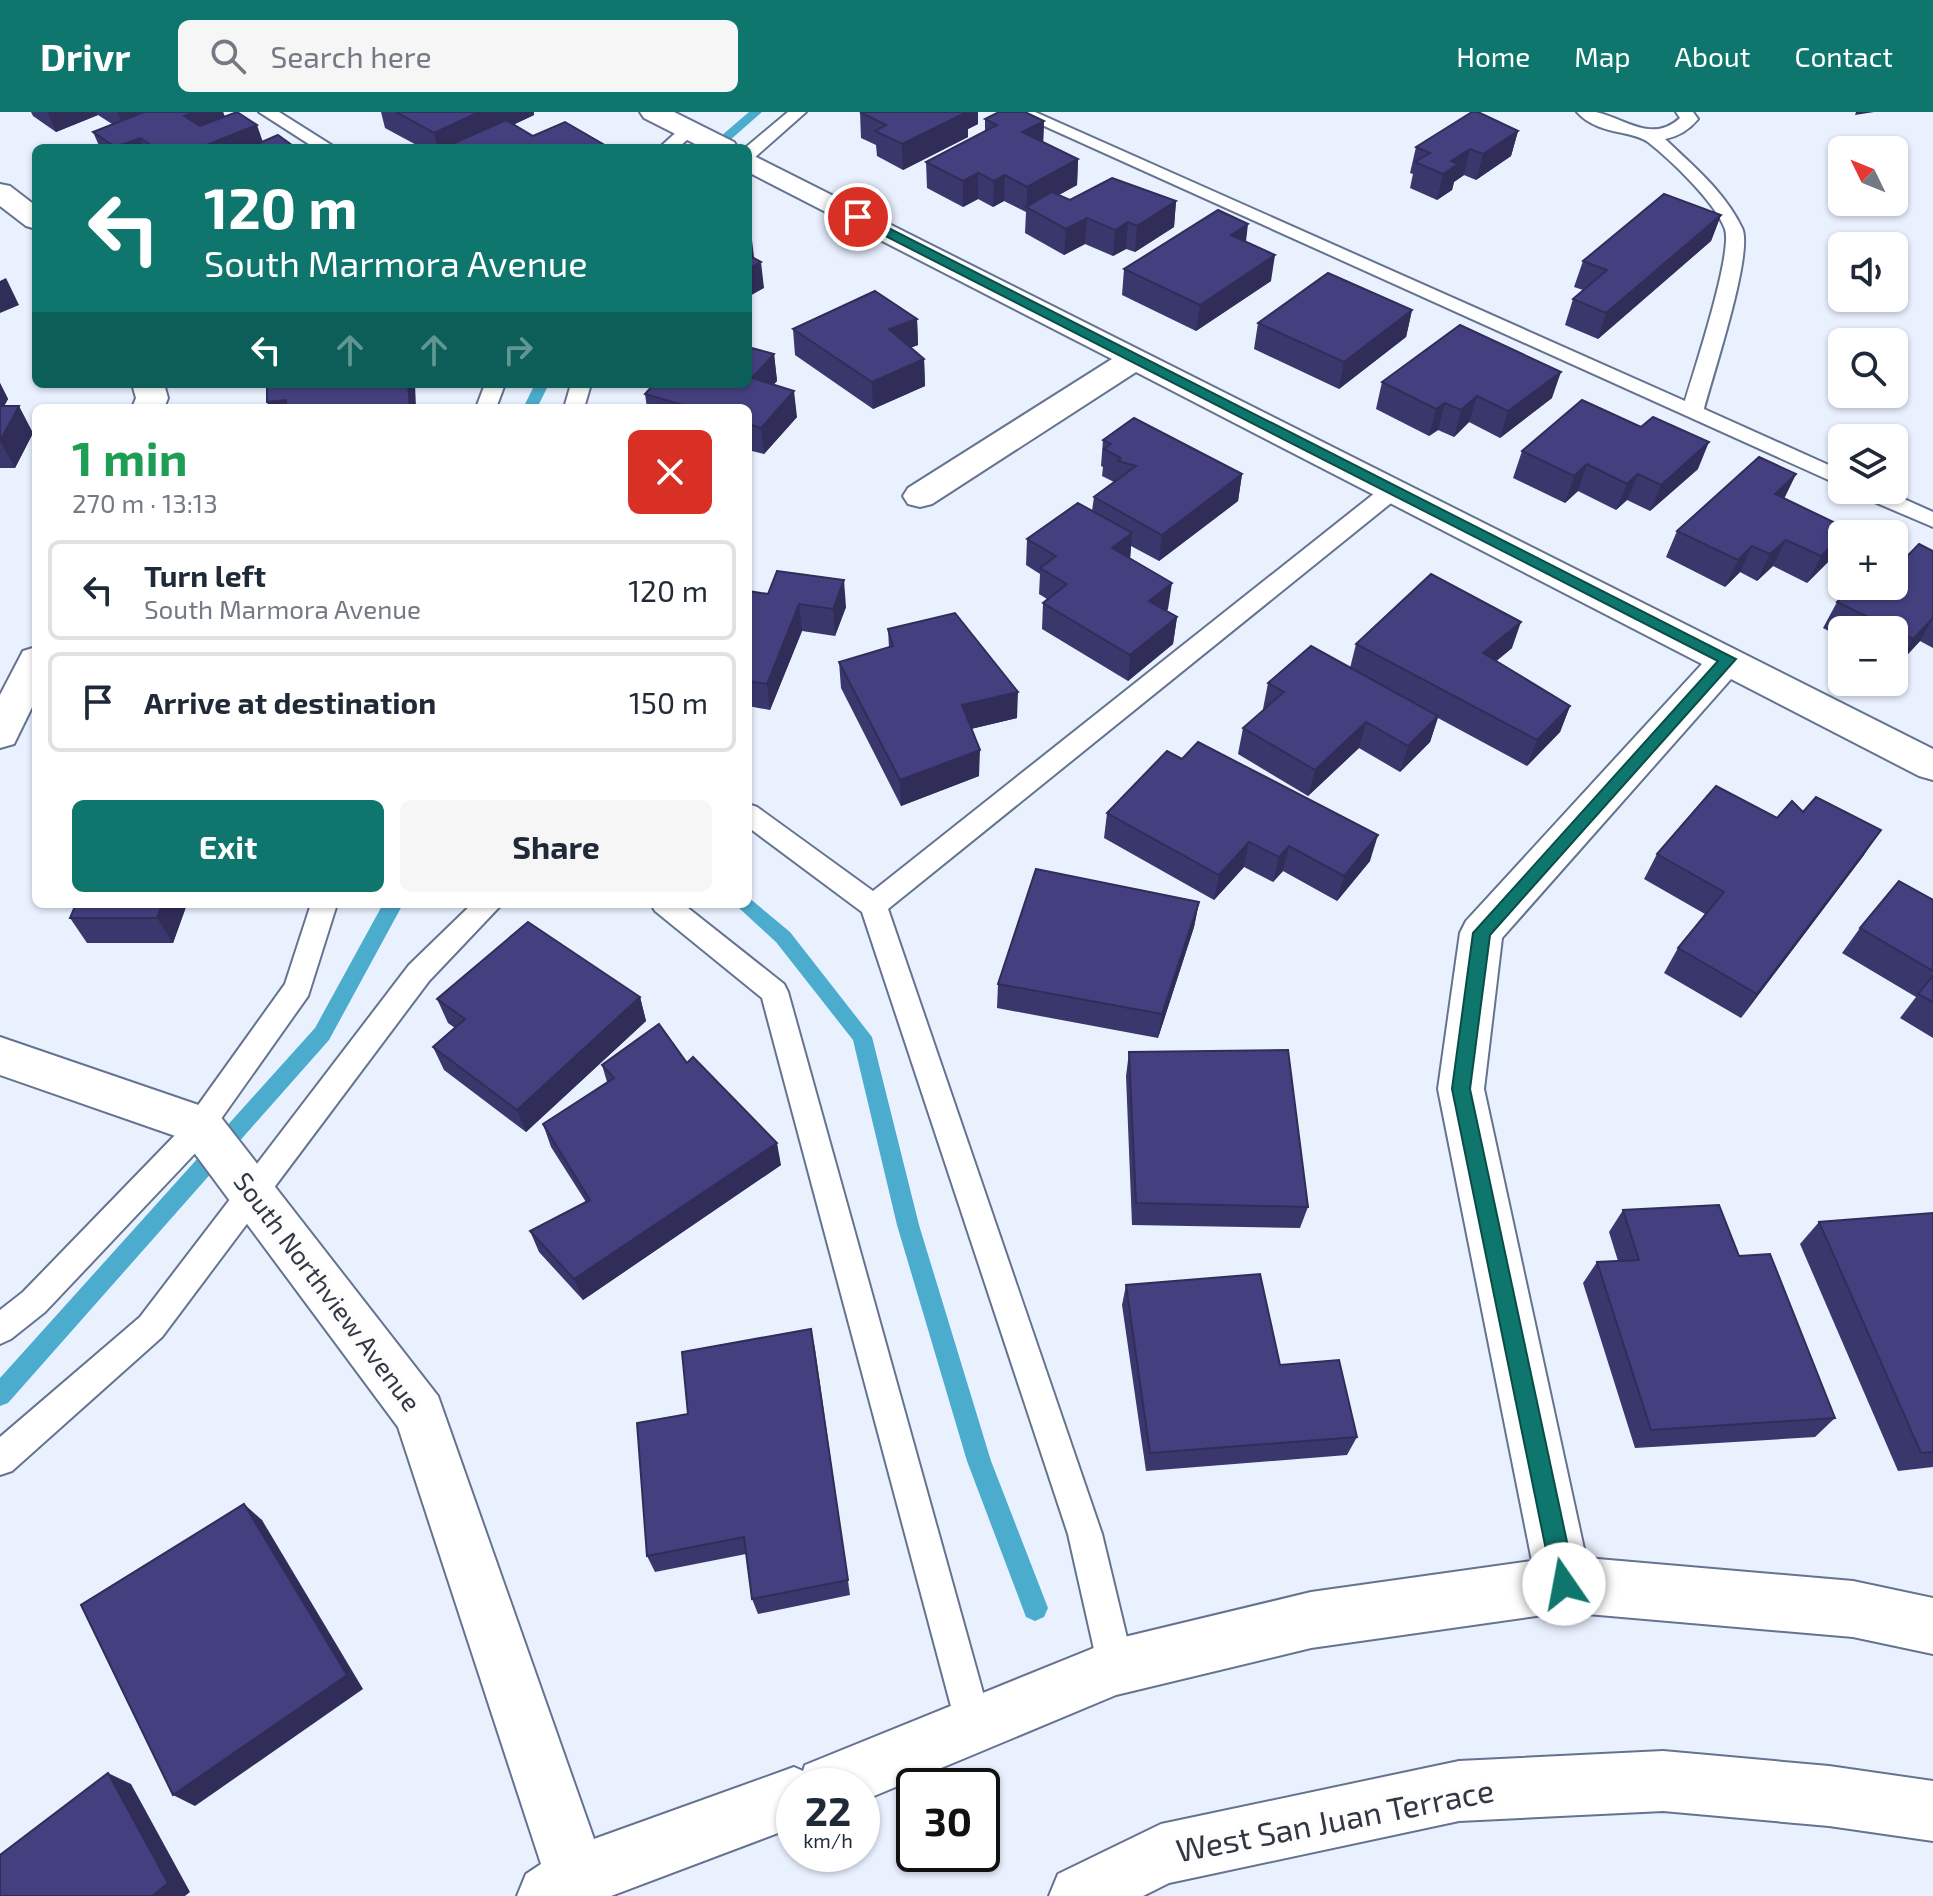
<!DOCTYPE html>
<meta charset="utf-8">
<style>
:root{--surface:#fff;--page:#f6f6f7;--text:#1f2937;--muted:#747a83;--line:#e0e1e3;--accent:#0f766e}
body{margin:0;font-family:"Exo 2",sans-serif;background:var(--page);color:var(--text);height:100vh;display:flex;flex-direction:column;font-size:30px;white-space:nowrap}
*{box-sizing:border-box;margin:0}
p{font-size:26px;color:var(--muted)}
.icon{flex:none;width:44px;height:44px;fill:none;stroke:currentColor;stroke-width:2;stroke-linecap:round;stroke-linejoin:round}
.map{position:relative;flex:1;overflow:hidden}
.panel{position:absolute;left:32px;top:292px;width:720px;height:504px;display:flex;flex-direction:column;background:var(--surface);border-radius:12px;box-shadow:0 2px 6px #0004}
.panel>*{flex:none}
.hud{position:absolute;left:32px;top:32px;width:720px;height:244px;border-radius:12px;box-shadow:0 2px 6px #0004;background:#0f766e;color:#fff;overflow:hidden}
.needle{width:52px;rotate:313deg}
.fabs{position:absolute;left:1828px;top:24px;display:grid;gap:16px}
.fabs a{display:grid;place-items:center;width:80px;height:80px;border-radius:12px;background:var(--surface);box-shadow:0 2px 6px #0004;font-size:40px}
.speed{position:absolute;left:776px;top:1656px;display:flex;gap:16px;font-size:40px;font-weight:700;text-align:center}
.speed>*{display:grid;place-content:center;width:104px;height:104px;border-radius:50%;background:var(--surface);box-shadow:0 2px 6px #0004;line-height:1}
.speed small{font-size:20px;font-weight:400}
.speed .limit{border:4px solid #111;border-radius:12px;background:#fff;color:#111}
.pin{position:absolute;display:grid;place-items:center;width:68px;height:68px;color:#fff;margin:-34px;border:4px solid #fff;border-radius:50%;box-shadow:0 2px 8px #0007}
.me{position:absolute;width:88px;margin:-44px;rotate:348deg;stroke-linejoin:round;filter:drop-shadow(0 0 6px #0008)}
.turn{display:flex;align-items:center;gap:28px;height:168px;padding:0 40px;font-size:36px}
.turn .icon{width:104px;height:104px;stroke-width:2.5}
.turn b{display:block;font-size:56px;line-height:68px}
.lanes{display:flex;align-items:center;height:76px;padding:0 40px;background:#0003;justify-content:center;gap:40px;direction:ltr}
.lanes .off{opacity:.35}
.round{display:grid;place-items:center;flex:none;width:84px;height:84px;border-radius:12px;background:var(--page)}
.summary{display:flex;align-items:center;justify-content:space-between;height:136px;padding:0 40px}
h1{font-size:48px;font-weight:700;line-height:60px;color:#1e9e55}
.primary-button{display:flex;gap:16px;margin-top:auto;padding:16px 40px}
.primary-button a{flex:1;height:92px;border-radius:12px;background:var(--accent);color:#fff;font-size:32px;font-weight:700;line-height:92px;text-align:center}
.primary-button a+a{background:var(--page);color:var(--text)}
ul{padding:0;list-style:none}
li{display:flex;align-items:center;gap:24px;height:100px;margin:0 16px 12px;padding:0 24px;border:4px solid var(--line);border-radius:12px}
li div{flex:1}
li b{display:block;font-size:30px}
li em{font-style:normal}
header{display:flex;align-items:center;gap:48px;box-sizing:border-box;height:112px;padding:0 40px;background:var(--accent);color:#fff}
header strong{font-size:38px}
nav{display:flex;gap:44px;margin-inline-start:auto;font-size:28px}
.search{width:560px;height:72px;background:var(--page);display:flex;align-items:center;gap:20px;box-sizing:border-box;padding:0 28px;border-radius:12px;color:var(--muted);font-size:30px}
.map>svg:first-child{display:block}
</style>
<header>
<strong>Drivr</strong>
<div class="search"><svg class="icon" aria-label="search" viewBox="0 0 24 24"><circle cx="10" cy="10" r="6"/><path d="M15 15l6 6"/></svg>Search here</div>
<nav><a>Home</a><a>Map</a><a>About</a><a>Contact</a></nav>
</header>
<div class="map">
<svg width="1933" height="1784" viewBox="0 0 1933 1784">
<rect width="100%" height="100%" fill="#e9f0fe"/>
<g fill="none" stroke-linecap="round" stroke-linejoin="round">
<g fill="#4cacce" fill-rule="evenodd">
<path d="M749,0H762L721,36H707Z"/>
<path d="M535,272H549L537,296H523Z"/>
<path d="M748,785L790,820L872,925L919,1113L991,1349L1048,1496L1044,1505L1035,1509L1026,1505L967,1349L897,1113L853,928L776,830L740,797L737,792H748Z"/>
<path d="M383,792H403L329,928L8,1291L0,1294V1266L315,916Z"/>
</g>
<defs>
<g id="service">
<path d="M259,0H279L336,36H315Z"/>
<path d="M788,0H806L754,46L748,47V36H745Z"/>
<path d="M1013,0H1035L1685,289C1694,259 1733,141 1725,117C1715,90 1671,48 1648,30C1632,18 1597,23 1577,0C1582,0 1590,0 1596,0C1624,6 1652,32 1680,6L1676,0H1693L1698,7C1689,18 1679,24 1665,27C1693,54 1725,80 1742,116C1754,140 1712,265 1704,297L1842,359V374Z"/>
<path d="M689,13L698,18L678,36H659L683,14Z"/>
<path d="M485,272H505L496,296H476Z"/>
<path d="M571,272H591L584,296H564Z"/>
<path d="M1393,371L1404,378L1401,383L888,797L1102,1422L1134,1555L1129,1568L1116,1573L1103,1568L1098,1555L1068,1422L862,800L748,715V692L757,695L873,779L1385,373Z"/>
<path d="M1855,378H1884L1933,400V415L1858,383Z"/>
<path d="M311,792H337L308,884L201,1035L45,1200L11,1227L0,1232V1198L23,1180L181,1017L285,872Z"/>
<path d="M472,792H502L429,869L162,1225L12,1359L0,1363V1325L140,1205L409,853Z"/>
<path d="M651,792H683L784,872L788,880L992,1613L987,1626L974,1631L961,1626L956,1613L762,886L655,799Z"/>
</g>
<g id="minor">
<path d="M640,0H674L734,30L738,36H703L644,6Z"/>
<path d="M748,41L1933,637V668L1919,664L1731,567L1502,826L1484,977L1586,1446L1853,1469L1933,1486V1542L1853,1525L1564,1500L1311,1536L1116,1583L862,1689V1674H794V1715L611,1784H517L526,1762L541,1752L398,1315L184,1027L0,963V925L216,999L438,1284L594,1727L794,1655L803,1659L805,1653L1116,1527L1311,1480L1532,1449L1438,977L1460,821L1466,809L1702,552L1136,260L932,392L920,395L908,392L903,384L908,376L1112,247L748,60Z"/>
<path d="M0,72L10,74L36,94V117L26,114L0,94Z"/>
<path d="M132,272H164L168,286L164,296H132L136,286Z"/>
<path d="M36,535V587L14,632L0,636V583L23,539Z"/>
<path d="M1663,1639L1829,1654L1933,1669V1729L1829,1714L1663,1699L1459,1709L1169,1771L1143,1784H1049L1058,1762L1161,1712L1459,1649Z"/>
</g>
</defs>
<use href="#service" stroke="#647390" stroke-width="4"/>
<use href="#minor" stroke="#647390" stroke-width="4"/>
<use href="#service" fill="#fff" fill-rule="evenodd"/>
<use href="#minor" fill="#fff" fill-rule="evenodd"/>
</g>
<g fill="#3a376d">
<path d="M31,0H223L225,5L263,30L296,36H100L93,20L112,12L98,3L56,20L33,4Z"/>
<path d="M381,0H534V3L513,13L533,24L603,32L604,36H422L385,16Z"/>
<path d="M860,0L978,12L968,17V25L903,58L877,44L876,33L861,26Z"/>
<path d="M985,7L1044,9L1043,30L1078,47L1077,73L1059,83L1070,88L1176,89L1174,115L1135,140L1126,137L1113,144L1085,132L1064,143L1025,121L1026,100L1004,89L993,95L978,87L963,95L927,76L926,50L985,20Z"/>
<path d="M1518,19L1511,44L1476,68L1464,63L1454,70L1452,78L1437,88L1410,76L1413,62L1410,61L1416,35Z"/>
<path d="M1721,103L1711,129L1598,227L1565,213L1573,187L1583,178L1574,175L1583,149Z"/>
<path d="M1124,157L1271,169L1196,219L1122,183Z"/>
<path d="M1412,198L1406,225L1339,277L1254,237L1258,211Z"/>
<path d="M917,207L918,233L910,236L924,247L925,274L873,297L795,243L793,217Z"/>
<path d="M774,242L777,269L773,273L797,305L764,342L748,338V296H647L645,282Z"/>
<path d="M1382,270L1552,286L1500,326L1469,310L1454,325L1438,318L1429,324L1376,297Z"/>
<path d="M0,271L8,287L4,294L33,321L15,356H0Z"/>
<path d="M1103,328L1242,362L1238,389L1159,449L1131,434L1130,446L1168,497L1166,499L1177,505L1173,532L1128,569L1042,517L1043,491L1047,487L1039,482L1040,462L1026,453L1027,427L1092,399L1094,385L1114,370L1102,364L1103,355L1101,354Z"/>
<path d="M1522,339L1698,357L1650,399L1627,388L1616,398L1578,379L1565,391L1513,366Z"/>
<path d="M1796,362L1784,386L1848,417L1846,422H1842L1835,443L1807,471L1773,454L1757,469L1740,460L1725,475L1666,445L1677,419Z"/>
<path d="M1933,439V536L1920,529L1897,554L1894,552V518H1842V526L1823,516L1837,490L1894,474Z"/>
<path d="M748,479L846,495L835,524L802,519L770,598L748,594Z"/>
<path d="M888,517L1017,606L971,617L979,664L901,694L841,576L839,550L889,536Z"/>
<path d="M1356,532L1512,536L1496,549L1570,594L1560,620L1527,654L1438,606L1430,630L1400,660L1359,636L1308,684L1238,642L1243,616L1264,598L1263,597L1268,571L1350,556Z"/>
<path d="M1803,700L1864,743L1741,906L1664,861L1678,836L1705,802L1644,767L1657,742L1777,706Z"/>
<path d="M1107,701L1370,749L1337,789L1283,759L1273,770L1244,755L1214,788L1104,726Z"/>
<path d="M1933,788V926L1900,906L1916,885L1842,841L1860,816Z"/>
<path d="M1199,790L1194,815L1158,926L997,896L998,872Z"/>
<path d="M76,792H188H187L173,831H87L70,806Z"/>
<path d="M640,885L646,909L526,1020L444,958L433,935L455,916L448,911L437,887Z"/>
<path d="M1129,940L1308,1095L1300,1116L1132,1113L1126,964Z"/>
<path d="M687,951L781,1053L583,1188L539,1140L530,1119L586,1090L551,1035L543,1012L607,970L602,953Z"/>
<path d="M1623,1098L1835,1306L1815,1325L1635,1336L1583,1171L1597,1150L1618,1149L1609,1120Z"/>
<path d="M1933,1101V1355L1898,1359L1800,1132L1819,1110Z"/>
<path d="M1126,1173L1280,1253L1357,1325L1347,1343L1146,1359L1122,1193Z"/>
<path d="M811,1217L850,1483L758,1502L752,1487L746,1442L655,1460L647,1444L688,1302Z"/>
</g>
<g fill="#302d59">
<path d="M47,0H96L98,3L56,20Z"/>
<path d="M117,0H171L127,22Z"/>
<path d="M195,0H223L229,16L194,30L184,4Z"/>
<path d="M479,0H534V3L462,36H437L434,21Z"/>
<path d="M960,0H978V12L968,17V25L903,58L902,32Z"/>
<path d="M1856,0H1874L1855,3Z"/>
<path d="M1044,9L1043,35L1022,20Z"/>
<path d="M257,13L265,36H199Z"/>
<path d="M1518,19L1511,44L1476,68L1483,42Z"/>
<path d="M140,26L144,36H115V35Z"/>
<path d="M1470,37L1464,63L1454,70L1452,78L1437,88L1443,62L1451,49Z"/>
<path d="M1078,47L1077,73L1031,98L1027,95V75Z"/>
<path d="M978,61V87L963,95V69Z"/>
<path d="M1005,63L1004,89L993,95L994,69Z"/>
<path d="M1176,89L1174,115L1135,140L1137,114Z"/>
<path d="M1721,103L1711,129L1598,227L1606,201Z"/>
<path d="M1087,106L1085,132L1064,143L1066,117Z"/>
<path d="M1128,110L1126,137L1113,144L1115,118Z"/>
<path d="M1248,112L1245,138L1231,123Z"/>
<path d="M752,128L755,154L761,150L764,176L748,185V129Z"/>
<path d="M1275,143L1271,169L1196,219L1200,193Z"/>
<path d="M6,166L19,193L0,201V169Z"/>
<path d="M1412,198L1406,225L1339,277L1344,250Z"/>
<path d="M917,207L918,233L890,243L889,217Z"/>
<path d="M774,242L777,269L755,293L752,266Z"/>
<path d="M924,247L925,274L873,297L872,270Z"/>
<path d="M1561,260L1552,286L1500,326L1508,299Z"/>
<path d="M0,271L8,287L2,298L19,294L33,321L15,356L0,329Z"/>
<path d="M408,272H415L416,296H410Z"/>
<path d="M794,279L797,305L764,342L761,316Z"/>
<path d="M1477,284L1469,310L1454,325L1461,298Z"/>
<path d="M286,288L289,296H269L267,290Z"/>
<path d="M1445,291L1438,318L1429,324L1436,297Z"/>
<path d="M1709,330L1698,357L1650,399L1661,373Z"/>
<path d="M1587,352L1578,379L1565,391L1574,364Z"/>
<path d="M1242,362L1238,389L1159,449L1162,423Z"/>
<path d="M1638,362L1627,388L1616,398L1627,372Z"/>
<path d="M1796,362L1783,389L1775,382Z"/>
<path d="M1132,421L1130,448L1112,436Z"/>
<path d="M1842,423V429L1835,443L1807,471L1821,444Z"/>
<path d="M1786,428L1773,454L1757,469L1770,442Z"/>
<path d="M1752,434L1740,460L1725,475L1738,448Z"/>
<path d="M844,468L846,495L835,524L833,497Z"/>
<path d="M1172,471L1168,497L1146,516L1149,489Z"/>
<path d="M799,492L802,519L770,598L767,572Z"/>
<path d="M1177,505L1173,532L1128,569L1130,543Z"/>
<path d="M1933,506L1920,529L1897,554L1913,527Z"/>
<path d="M1521,510L1512,536L1475,567L1483,541Z"/>
<path d="M1018,580L1017,606L962,619V593Z"/>
<path d="M1570,594L1560,620L1527,654L1537,628Z"/>
<path d="M1438,604L1430,630L1400,660L1408,634Z"/>
<path d="M1366,610L1359,636L1308,684L1315,658Z"/>
<path d="M980,638L979,664L901,694L900,668Z"/>
<path d="M1881,718L1864,743L1741,906L1757,882Z"/>
<path d="M1378,723L1370,749L1337,789L1344,764Z"/>
<path d="M1249,730L1244,755L1214,788L1219,763Z"/>
<path d="M1289,734L1283,759L1273,770L1279,745Z"/>
<path d="M1199,790L1194,815L1158,926L1162,902Z"/>
<path d="M162,792H187L173,831L157,806Z"/>
<path d="M640,885L646,909L526,1020L517,998Z"/>
<path d="M777,1031L781,1053L583,1188L574,1167Z"/>
<path d="M811,1217L815,1237L850,1483L848,1468Z"/>
<path d="M244,1392L262,1408L363,1577L195,1694L173,1683Z"/>
<path d="M108,1661L131,1672L190,1780L185,1784H152Z"/>
</g>
<g fill="#44407f" stroke="#302d59" stroke-width="2">
<path d="M144,0H195L184,4L200,14L237,0L257,13L199,36H156L140,26L115,35L93,20Z"/>
<path d="M396,0H479L434,21Z"/>
<path d="M860,0H967L902,32L875,19L886,13Z"/>
<path d="M999,0H1025L1044,9L1022,20L1078,47L1027,75L1005,63L994,69L978,61L963,69L926,50L997,13L985,7Z"/>
<path d="M1472,0H1478L1518,19L1483,42L1470,37L1451,49L1458,52L1443,62L1415,50L1430,41L1416,35Z"/>
<path d="M506,8L533,24L565,10L603,32L593,36H443Z"/>
<path d="M278,23L296,36H248Z"/>
<path d="M1112,66L1176,89L1137,114L1128,110L1115,118L1087,106L1066,117L1026,95L1052,80L1070,88Z"/>
<path d="M1664,82L1721,103L1606,201L1573,187L1607,158L1583,149Z"/>
<path d="M1218,98L1248,112L1231,123L1275,143L1200,193L1124,157Z"/>
<path d="M748,143L761,150L748,157Z"/>
<path d="M1328,161L1412,198L1344,250L1258,211Z"/>
<path d="M875,179L917,207L889,217L924,247L872,270L793,217Z"/>
<path d="M1460,213L1561,260L1508,299L1477,284L1461,298L1445,291L1436,297L1382,270Z"/>
<path d="M748,235L774,242L752,266L794,279L761,316L748,312V296H693L645,282L654,272H748Z"/>
<path d="M267,272H408L410,296H286V288L267,290Z"/>
<path d="M1582,288L1641,315L1653,305L1709,330L1661,373L1638,362L1627,372L1587,352L1574,364L1522,339Z"/>
<path d="M0,294H19L0,329Z"/>
<path d="M1134,306L1242,362L1162,423L1094,385L1136,354L1118,349L1121,346L1104,337L1111,332L1103,328Z"/>
<path d="M1759,345L1796,362L1775,382L1848,417L1821,444L1786,428L1770,442L1752,434L1738,448L1677,419Z"/>
<path d="M1078,391L1132,421L1112,436L1172,471L1149,489L1177,505L1130,543L1043,491L1067,472L1040,456L1056,444L1027,427Z"/>
<path d="M1919,432L1933,439V506L1913,527L1837,490L1853,474H1894V458Z"/>
<path d="M777,459L844,468L833,497L799,492L767,572L748,569V479L768,482Z"/>
<path d="M1431,462L1521,510L1483,541L1570,594L1537,628L1356,532Z"/>
<path d="M955,501L1018,580L962,593L980,638L900,668L839,550L893,534L888,517Z"/>
<path d="M1311,534L1438,604L1408,634L1366,610L1315,658L1243,616L1284,580L1268,571Z"/>
<path d="M1198,630L1378,723L1344,764L1289,734L1279,745L1249,730L1219,763L1107,701L1167,639L1182,647Z"/>
<path d="M1716,674L1777,706L1792,689L1803,700L1816,685L1881,718L1757,882L1678,836L1724,780L1657,742Z"/>
<path d="M1036,757L1199,790L1162,902L998,872Z"/>
<path d="M1899,769L1933,788V859L1860,816Z"/>
<path d="M76,792H162L157,806H70Z"/>
<path d="M528,810L640,885L517,998L433,935L465,907L437,887Z"/>
<path d="M1933,864V890L1918,882Z"/>
<path d="M659,912L687,951L693,945L777,1031L574,1167L530,1119L590,1088L543,1012L614,966L602,953Z"/>
<path d="M1288,938L1308,1095L1136,1091L1129,940Z"/>
<path d="M1719,1093L1739,1144L1770,1142L1835,1306L1651,1318L1597,1150L1639,1148L1623,1098Z"/>
<path d="M1933,1101V1340L1921,1341L1819,1110Z"/>
<path d="M1260,1162L1280,1253L1339,1248L1357,1325L1150,1341L1126,1173Z"/>
<path d="M811,1217L848,1468L752,1487L744,1425L647,1444L637,1311L688,1302L682,1240Z"/>
<path d="M244,1392L347,1563L173,1683L81,1493Z"/>
<path d="M108,1661L168,1771L152,1784H0V1743Z"/>
</g>
<path fill="#0f766e" stroke="#0a4d48" stroke-width="2" d="M854,103H863L1736,547L1490,823L1470,977L1576,1472L1572,1480L1564,1484L1556,1480L1553,1472L1452,977L1473,821L1718,549L854,108Z"/>
<g text-anchor="middle" stroke-width="8" stroke-linejoin="round" paint-order="stroke">
<g font-size="26" fill="#313744" stroke="#fdfdfd">
<text transform="translate(327 1180) rotate(53)" y="9">South Northview Avenue</text>
</g>
<g font-size="32" fill="#313744" stroke="#fdfdfd">
<text transform="translate(1335 1709) rotate(-11)" y="11">West San Juan Terrace</text>
</g>
</g>
</svg>
<div class="fabs">
<a><svg class="needle" viewBox="-14 -14 28 28"><path d="M0-13l5 13h-10z" fill="#e53935"/><path d="M0 13l5-13h-10z" fill="#747a83"/></svg></a>
<a><svg class="icon" aria-label="sound" viewBox="0 0 24 24"><path d="M4 9h4l5-4v14l-5-4H4zM17 9q2 3 0 6"/></svg></a>
<a><svg class="icon" aria-label="search" viewBox="0 0 24 24"><circle cx="10" cy="10" r="6"/><path d="M15 15l6 6"/></svg></a>
<a><svg class="icon" aria-label="layers" viewBox="0 0 24 24"><path d="M12 4l9 5-9 5-9-5zM3 14l9 5 9-5"/></svg></a>
<a>+</a>
<a>−</a>
</div>
<div class="speed"><div>22<small>km/h</small></div><div class="limit">30</div></div>
<div class="pin" style="left:858px;top:105px;background:#d93025"><svg class="icon" aria-label="arrive" viewBox="0 0 24 24"><path d="M6 21V4h12l-3 4 3 4H6"/></svg></div>
<svg class="me" style="left:1564px;top:1472px" viewBox="-20 -20 40 40"><circle r="19" fill="#fff"/><path d="M0-13L10 11 0 6-10 11z" fill="#0f766e"/></svg>
<div class="hud">
<div class="turn"><svg class="icon" aria-label="left" viewBox="0 0 24 24"><path d="M17 20v-9H6M10 6l-5 5 5 5"/></svg><div><b>120 m</b>South Marmora Avenue</div></div>
<div class="lanes"><svg class="icon" aria-label="left" viewBox="0 0 24 24"><path d="M17 20v-9H6M10 6l-5 5 5 5"/></svg><svg class="icon off" aria-label="ahead" viewBox="0 0 24 24"><path d="M12 20V5M6 11l6-6 6 6"/></svg><svg class="icon off" aria-label="ahead" viewBox="0 0 24 24"><path d="M12 20V5M6 11l6-6 6 6"/></svg><svg class="icon off" aria-label="right" viewBox="0 0 24 24"><path d="M7 20v-9h11M14 6l5 5-5 5"/></svg></div>
</div>
<section class="panel">
<div class="summary"><div><h1>1 min</h1><p>270 m · 13:13</p></div><a class="round" style="background:#d93025;color:#fff"><svg class="icon" aria-label="close" viewBox="0 0 24 24"><path d="M6 6l12 12M18 6L6 18"/></svg></a></div>
<ul>
<li><svg class="icon" aria-label="left" viewBox="0 0 24 24"><path d="M17 20v-9H6M10 6l-5 5 5 5"/></svg><div><b>Turn left</b><p>South Marmora Avenue</p></div><em>120 m</em></li>
<li><svg class="icon" aria-label="arrive" viewBox="0 0 24 24"><path d="M6 21V4h12l-3 4 3 4H6"/></svg><div><b>Arrive at destination</b></div><em>150 m</em></li>
</ul>
<div class="primary-button"><a>Exit</a><a>Share</a></div>
</section>
</div>
